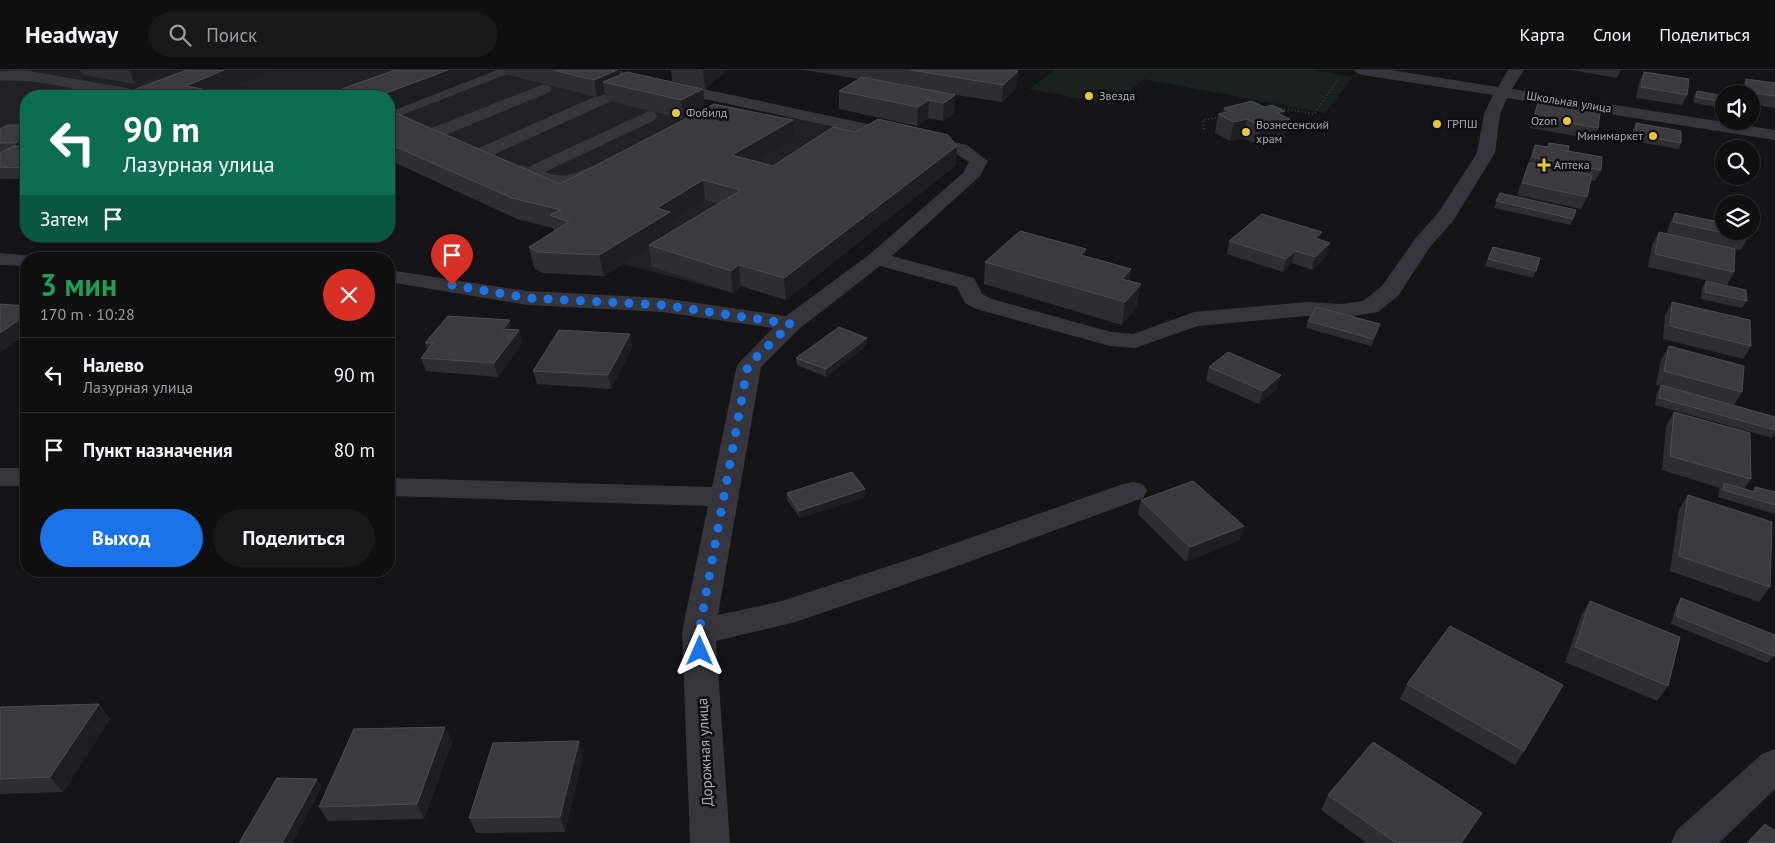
<!DOCTYPE html>
<html lang="ru">
<meta charset="utf-8">
<style>
:root{--surface:#0f0f10;--page:#181819;--text:#f1f3f6;--muted:#9b9c9f;--line:#2f2f30;--accent:#1a73e8}
body{margin:0;font-family:"PT Sans",sans-serif;background:var(--page);color:var(--text);height:100vh;display:flex;flex-direction:column;font-size:19px;white-space:nowrap}
*{box-sizing:border-box;margin:0}
p{font-size:16px;color:var(--muted)}
.icon{flex:none;width:28px;height:28px;fill:none;stroke:currentColor;stroke-width:2;stroke-linecap:round;stroke-linejoin:round}
.map{position:relative;flex:1;overflow:hidden}
.details{position:absolute;left:20px;top:182px;width:375px;height:325px;display:flex;flex-direction:column;background:var(--surface);border-radius:20px;box-shadow:0 1px 4px #0004,0 0 0 1px var(--line)}
.details>*{flex:none}
.banner{position:absolute;left:20px;top:20px;width:375px;height:152px;border-radius:20px;box-shadow:0 1px 4px #0004,0 0 0 1px var(--line);background:#0b6e4f;color:#fff;overflow:hidden}
.controls{position:absolute;left:1715px;top:15px;display:grid;gap:10px}
.controls a{display:grid;place-items:center;width:45px;height:45px;border-radius:50%;background:var(--surface);box-shadow:0 1px 4px #0004,0 0 0 1px var(--line);font-size:25px}
.pin{position:absolute;display:grid;place-items:center;width:42px;height:42px;color:#fff;margin:-51px -21px;border-radius:50% 50% 50% 0;rotate:-45deg;box-shadow:0 0 5px #0007}
.pin .icon{rotate:45deg}
.me{position:absolute;width:55px;margin:-28px;rotate:0deg;stroke-linejoin:round;filter:drop-shadow(0 0 4px #0008)}
.turn{display:flex;align-items:center;gap:18px;height:105px;padding:0 20px;font-size:22px}
.turn .icon{width:65px;height:65px;stroke-width:2.5}
.turn b{display:block;font-size:35px;line-height:42px}
.then{display:flex;align-items:center;height:48px;padding:0 20px;background:#0003;gap:10px;font-size:19px}
.round{display:grid;place-items:center;flex:none;width:52px;height:52px;border-radius:26px;background:var(--page)}
.overview{display:flex;align-items:center;justify-content:space-between;height:85px;padding:0 20px}
h1{font-size:30px;font-weight:700;line-height:38px;color:#1e9e55}
.cta{display:flex;gap:10px;margin-top:auto;padding:10px 20px}
.cta a{flex:1;height:58px;border-radius:30px;background:var(--accent);color:#fff;font-size:20px;font-weight:700;line-height:58px;text-align:center}
.cta a+a{background:var(--page);color:var(--text)}
ul{padding:0;list-style:none}
li{display:flex;align-items:center;gap:15px;height:75px;padding:0 20px;border-top:1px solid var(--line)}
li div{flex:1}
li b{display:block;font-size:19px}
li em{font-style:normal}
header{display:flex;align-items:center;gap:30px;box-sizing:border-box;height:70px;padding:0 25px;background:var(--surface);border-bottom:1px solid var(--line)}
header strong{font-size:24px}
nav{display:flex;gap:28px;margin-inline-start:auto;font-size:18px}
.search{width:350px;height:45px;background:var(--page);display:flex;align-items:center;gap:12px;box-sizing:border-box;padding:0 18px;border-radius:28px;color:var(--muted);font-size:19px}
.map>svg:first-child{display:block}
</style>
<header>
<strong>Headway</strong>
<div class="search"><svg class="icon" aria-label="search" viewBox="0 0 24 24"><circle cx="10" cy="10" r="6"/><path d="M15 15l6 6"/></svg>Поиск</div>
<nav><a>Карта</a><a>Слои</a><a>Поделиться</a></nav>
</header>
<div class="map">
<svg width="1775" height="773" viewBox="0 0 1775 773">
<rect width="100%" height="100%" fill="#141416"/>
<path fill="#212023" d="M0,0H549L776,53L788,46L947,84L956,95L786,230L741,216L733,223L623,194L604,206L547,203L534,198L573,173L565,161L517,149L389,90V26H26V60L0,59Z"/>
<path fill="#1a201c" d="M1055,0H1313L1353,7L1325,43L1144,9L1113,35L1029,19Z"/>
<g fill="none" stroke-linecap="round" stroke-linejoin="round">
<g stroke="#3b3c42" stroke-width="2" stroke-dasharray="1 2.5" stroke-linecap="butt">
<path d="M1274,37L1314,44L1339,9"/>
<path d="M1204,59L1203,50L1221,47"/>
</g>
<g fill="#35353b" fill-rule="evenodd">
<path d="M24,0L138,20L192,0H214L211,3C195,9 165,24 150,26C103,33 50,6 0,11V1Z"/>
<path d="M491,0H513L510,3L389,50V39Z"/>
<path d="M585,0H614L967,75L988,91L980,106L892,186L974,208L982,224L992,229L1111,262L1133,264L1194,242L1307,232L1342,234L1363,231L1382,216L1415,169L1438,143L1477,83L1484,44L1493,25L1362,5L1357,3L1354,0H1391L1498,17L1508,0H1524L1512,19L1775,60V70L1507,28L1500,44L1495,83L1453,151L1430,177L1398,226L1378,242L1342,248L1307,246L1198,256L1135,278L1110,276L976,239L965,233L957,217L880,196L799,259L761,297L718,545L782,531L919,486L1123,414L1133,412L1143,414L1147,421L1143,428L941,502L796,552L716,571L730,773H690L682,562L708,436L389,426V408L712,417L737,295L773,258L663,242L527,235L389,212V200L527,221L663,228L786,246L870,184L963,103L969,92L955,83L645,16L484,89L478,90L472,89L469,85L472,81L628,12L588,3Z"/>
<path d="M544,14L550,16L552,19L550,22L431,71L425,72L419,71L416,67L419,63Z"/>
<path d="M649,41L655,42L657,46L655,50L545,102C574,113 583,92 603,97L606,101C602,106 596,109 590,111C562,122 540,113 514,104L511,100L514,96L520,95L528,97Z"/>
<path d="M0,183L33,186L36,189H26V196L0,195Z"/>
<rect x="0" y="398" width="26" height="18"/>
<path d="M1775,679V719L1719,773H1671L1677,760L1762,684Z"/>
</g>
</g>
<g fill="#2e2d31" fill-rule="evenodd">
<path d="M80,0H172L135,14L83,5Z"/>
<path d="M395,0H497L390,42L560,114L794,69L756,91L773,96L956,95L786,230L741,216L733,223L652,197L649,178L604,206L542,203L534,198L529,177L554,161L553,158L517,149L389,90V26ZM705,130L718,134L672,161L671,152Z"/>
<path d="M503,0H619L620,5L705,37L683,49L606,30L605,24L597,27L504,4Z"/>
<path d="M671,0H727L705,19L672,11Z"/>
<path d="M804,0H1013L1018,1L1016,18L1002,32L937,22L955,25L954,43L943,51L928,48L917,56L839,39V21L859,9Z"/>
<path d="M1571,0H1621L1617,8Z"/>
<path d="M1644,2L1687,25L1682,35L1636,28L1639,12Z"/>
<path d="M1746,9L1775,13V38L1751,34V24H1741V19Z"/>
<path d="M1697,21L1719,31L1716,37L1694,33V26Z"/>
<path d="M1538,33L1598,58L1593,69L1530,58L1534,43Z"/>
<path d="M1224,38L1283,46L1290,49L1285,67L1256,74L1243,68L1230,71L1215,63L1218,44L1223,43Z"/>
<path d="M1636,53L1681,73L1679,79L1633,71V59Z"/>
<path d="M26,55V109H0V59Z"/>
<path d="M1549,73L1568,81L1601,100L1595,111L1591,110L1587,127L1581,139L1517,125L1535,75L1547,77Z"/>
<path d="M1500,123L1573,149L1571,155L1494,138Z"/>
<path d="M1675,143L1748,168L1741,180L1735,179L1734,202L1727,215L1648,197L1652,175L1659,162L1667,164L1669,155Z"/>
<path d="M1320,170L1330,173L1327,185L1312,200L1292,193L1283,202L1227,184L1229,171Z"/>
<path d="M1493,177L1536,201L1533,208L1485,196Z"/>
<path d="M1086,179L1085,186L1131,199L1129,211L1137,236L1122,255L984,214L985,192Z"/>
<path d="M1706,211L1747,231L1742,238L1701,229L1702,218Z"/>
<path d="M1672,232L1751,276L1743,289L1663,269L1665,245Z"/>
<path d="M1308,251L1378,261L1371,276L1306,258Z"/>
<path d="M512,259L519,260L522,273L498,307L426,301L421,288L427,281L425,273Z"/>
<path d="M630,264L632,277L611,319L537,314L533,301Z"/>
<path d="M867,275L826,307L797,295L796,288Z"/>
<path d="M1669,276L1742,322L1734,335L1775,347V363L1772,368L1655,335L1657,322L1661,316L1656,315L1661,290Z"/>
<path d="M1209,297L1281,305L1277,319L1259,334L1206,311Z"/>
<path d="M1674,342L1751,409L1744,419L1752,421L1755,417L1775,422V444L1718,427L1719,420L1720,418L1662,400L1666,356Z"/>
<path d="M787,423L865,427L800,448L787,430Z"/>
<path d="M1688,425L1770,517L1759,532L1670,501L1679,439Z"/>
<path d="M1141,430L1240,470L1186,492L1138,444Z"/>
<path d="M1681,528L1774,586L1767,593L1671,554L1676,536Z"/>
<path d="M1590,531L1668,616L1657,631L1565,592L1581,546Z"/>
<path d="M1407,614L1524,681L1515,695L1400,629Z"/>
<path d="M99,634L110,649L63,722L0,724V638Z"/>
<path d="M445,657L452,672L424,749L328,751L319,737Z"/>
<path d="M583,686L565,762L476,763L469,748Z"/>
<path d="M1328,725L1482,743L1462,773H1367L1321,740Z"/>
</g>
<g fill="#1e1e20">
<path d="M129,0H172L135,14Z"/>
<path d="M224,0H270L210,26L186,16Z"/>
<path d="M448,0H497L389,42V26H378Z"/>
<path d="M617,0H619L622,16L603,12L605,24L597,27L594,10Z"/>
<path d="M704,0H727L705,19L703,1Z"/>
<path d="M1018,1L1016,18L1002,32L1003,15Z"/>
<path d="M703,19L705,37L683,49L681,30Z"/>
<path d="M229,24L230,26H222Z"/>
<path d="M955,25L954,43L943,51L944,33Z"/>
<path d="M929,30L928,48L917,56L918,37Z"/>
<path d="M1285,41L1282,50L1290,49L1285,67L1256,74L1261,56L1277,43Z"/>
<path d="M1247,49L1243,68L1230,71L1234,52Z"/>
<path d="M793,50L794,69L734,104L732,85Z"/>
<path d="M26,67V82L21,85L15,73Z"/>
<path d="M957,76L956,95L786,230L784,208Z"/>
<path d="M703,110L705,130L671,152L672,163L649,175V178L604,206L599,185L657,138Z"/>
<path d="M1322,162L1318,174L1315,168Z"/>
<path d="M1330,173L1327,185L1312,200L1315,187Z"/>
<path d="M1086,179L1083,200L1081,185Z"/>
<path d="M1295,181L1292,193L1283,202L1286,189Z"/>
<path d="M739,195L741,216L733,223L731,201Z"/>
<path d="M1131,199L1128,220L1119,231L1122,209Z"/>
<path d="M1141,214L1137,236L1122,255L1125,232Z"/>
<path d="M26,245V264L0,283V263Z"/>
<path d="M510,250L513,263L503,259Z"/>
<path d="M1380,254L1378,261L1371,276L1373,269Z"/>
<path d="M519,260L522,273L498,307L494,293Z"/>
<path d="M630,264L632,277L611,319L608,305Z"/>
<path d="M867,268V275L826,307V299Z"/>
<path d="M1281,305L1277,319L1259,334L1263,321Z"/>
<path d="M865,419V427L800,448L799,441Z"/>
<path d="M1244,456L1240,470L1186,492L1190,477Z"/>
<path d="M99,634L110,649L63,722L50,707Z"/>
<path d="M445,657L452,672L424,749L417,734Z"/>
<path d="M579,671L583,686L565,762L560,747Z"/>
<path d="M317,709L322,717L292,773H282Z"/>
<path d="M1482,743L1462,773H1461Z"/>
</g>
<g fill="#3b3b3f" stroke="#4c4c52">
<path d="M187,0H224L186,16L229,24L222,26H117Z"/>
<path d="M395,0H448L378,26H322Z"/>
<path d="M553,0H617L594,10Z"/>
<path d="M911,0H1013L1018,1L1003,15Z"/>
<path d="M627,2L703,19L681,30L603,12Z"/>
<path d="M1644,2L1689,9L1687,25L1641,17Z"/>
<path d="M862,7L955,25L944,33L929,30L918,37L839,21Z"/>
<path d="M1746,9L1775,13V26L1747,22Z"/>
<path d="M1697,21L1719,25V31L1696,27Z"/>
<path d="M1252,31L1264,37L1272,35L1285,41L1277,43L1290,49L1261,56L1247,49L1234,52L1218,44L1231,41L1224,38Z"/>
<path d="M1538,33L1600,43L1598,58L1534,47Z"/>
<path d="M714,34L793,50L732,85L773,96L833,57L856,62L878,49L948,65L957,76L784,208L739,195L731,201L649,175L741,120L703,110L657,138L670,142L599,185L537,182L529,177L569,152L550,145L561,140L512,128L389,74V41L398,44L560,114Z"/>
<path d="M1636,53L1681,61V73L1636,65Z"/>
<path d="M8,55H26V67L15,73H0V59Z"/>
<path d="M1549,73L1569,76L1568,81L1602,87L1601,100L1532,87L1535,75L1548,77Z"/>
<path d="M13,76H26V98L0,97V83Z"/>
<path d="M1529,93L1592,105L1587,127L1522,113Z"/>
<path d="M1500,123L1576,140L1573,149L1496,131Z"/>
<path d="M1675,143L1724,153V161H1749L1748,168L1673,152Z"/>
<path d="M1262,144L1322,162L1315,168L1330,173L1315,187L1295,181L1286,189L1229,171Z"/>
<path d="M1020,161L1086,179L1081,185L1131,199L1122,209L1141,214L1125,232L985,192Z"/>
<path d="M1659,162L1735,179L1734,202L1655,184Z"/>
<path d="M1493,177L1540,188L1536,201L1488,189Z"/>
<path d="M1706,211L1746,220L1747,231L1705,222Z"/>
<path d="M1672,232L1750,250L1751,276L1670,256Z"/>
<path d="M0,234L26,236V245L0,263Z"/>
<path d="M1316,237L1380,254L1373,269L1308,251Z"/>
<path d="M448,246L510,250L503,259L519,260L494,293L421,288L433,273H425Z"/>
<path d="M839,257L867,268L826,299L796,288Z"/>
<path d="M559,260L630,264L608,305L533,301Z"/>
<path d="M1669,276L1744,296L1742,322L1664,301Z"/>
<path d="M1228,282L1281,305L1263,321L1209,297Z"/>
<path d="M1661,315L1775,347V360L1659,328Z"/>
<path d="M1674,342L1750,363L1751,409L1670,386Z"/>
<path d="M852,402L865,419L799,441L787,423Z"/>
<path d="M1193,411L1244,456L1190,477L1141,430Z"/>
<path d="M1724,413L1755,422V417L1775,422V435L1723,420Z"/>
<path d="M1688,425L1772,452L1770,517L1679,486Z"/>
<path d="M1681,528L1775,565V576L1774,586L1676,546Z"/>
<path d="M1590,531L1680,567L1668,616L1575,577Z"/>
<path d="M1450,556L1563,615L1524,681L1407,614Z"/>
<path d="M99,634L50,707L0,709V638L1,637Z"/>
<path d="M445,657L417,734L319,737L354,659Z"/>
<path d="M579,671L560,747L469,748L493,673Z"/>
<path d="M1373,672L1482,743L1461,773H1396L1328,725Z"/>
<path d="M277,708L317,709L282,773H239Z"/>
<path d="M1765,754L1775,761V773H1747Z"/>
</g>
<g fill="none" stroke-linecap="round" stroke-linejoin="round">
<path stroke="#1a73e8" stroke-width="9" stroke-dasharray="0 16.2" d="M452,215L528,228L663,235L791,254L748,295L699,562L700,581"/>
</g>
<g fill="#e9c739" stroke="#0f0f11" stroke-width="2">
<circle cx="1089" cy="26" r="5"/>
<circle cx="676" cy="43" r="5"/>
<circle cx="1567" cy="51" r="5"/>
<circle cx="1437" cy="54" r="5"/>
<circle cx="1246" cy="62" r="5"/>
<circle cx="1653" cy="66" r="5"/>
<path d="M1541.5 87.5h5v5h5v5h-5v5h-5v-5h-5v-5h5z"/>
</g>
<g text-anchor="middle" stroke-width="5" stroke-linejoin="round" paint-order="stroke">
<g font-size="12" fill="#a6a9b5" stroke="#0f0f11" text-anchor="start">
<text x="1099" y="30">Звезда</text>
<text x="686" y="47">Фобилд</text>
<text x="1557" y="55" text-anchor="end">Ozon</text>
<text x="1447" y="58">ГРПШ</text>
<text x="1256" y="59">Вознесенский<tspan x="1256" dy="14">храм</tspan></text>
<text x="1643" y="70" text-anchor="end">Минимаркет</text>
<text x="1554" y="99">Аптека</text>
</g>
<g font-size="12" fill="#a6a9b5" stroke="#0f0f11">
<text transform="translate(1569 32) rotate(9)" y="4">Школьная улица</text>
</g>
<g font-size="15" fill="#a6a9b5" stroke="#0f0f11">
<text transform="translate(705 682) rotate(-93)" y="5">Дорожная улица</text>
</g>
</g>
</svg>
<div class="controls">
<a><svg class="icon" aria-label="sound" viewBox="0 0 24 24"><path d="M4 9h4l5-4v14l-5-4H4zM17 9q2 3 0 6"/></svg></a>
<a><svg class="icon" aria-label="search" viewBox="0 0 24 24"><circle cx="10" cy="10" r="6"/><path d="M15 15l6 6"/></svg></a>
<a><svg class="icon" aria-label="layers" viewBox="0 0 24 24"><path d="M12 4l9 5-9 5-9-5zM3 14l9 5 9-5"/></svg></a>
</div>
<div class="pin" style="left:452px;top:215px;background:#d93025"><svg class="icon" aria-label="arrive" viewBox="0 0 24 24"><path d="M6 21V4h12l-3 4 3 4H6"/></svg></div>
<svg class="me" style="left:700px;top:581px" viewBox="-20 -20 40 40"><path d="M0-17L14 15 0 8-14 15z" fill="#1a73e8" stroke="#fff" stroke-width="4"/></svg>
<div class="banner">
<div class="turn"><svg class="icon" aria-label="left" viewBox="0 0 24 24"><path d="M17 20v-9H6M10 6l-5 5 5 5"/></svg><div><b>90 m</b>Лазурная улица</div></div>
<div class="then">Затем<svg class="icon" aria-label="arrive" viewBox="0 0 24 24"><path d="M6 21V4h12l-3 4 3 4H6"/></svg></div>
</div>
<section class="details">
<div class="overview"><div><h1>3 мин</h1><p>170 m · 10:28</p></div><a class="round" style="background:#d93025;color:#fff"><svg class="icon" aria-label="close" viewBox="0 0 24 24"><path d="M6 6l12 12M18 6L6 18"/></svg></a></div>
<ul>
<li><svg class="icon" aria-label="left" viewBox="0 0 24 24"><path d="M17 20v-9H6M10 6l-5 5 5 5"/></svg><div><b>Налево</b><p>Лазурная улица</p></div><em>90 m</em></li>
<li><svg class="icon" aria-label="arrive" viewBox="0 0 24 24"><path d="M6 21V4h12l-3 4 3 4H6"/></svg><div><b>Пункт назначения</b></div><em>80 m</em></li>
</ul>
<div class="cta"><a>Выход</a><a>Поделиться</a></div>
</section>
</div>
